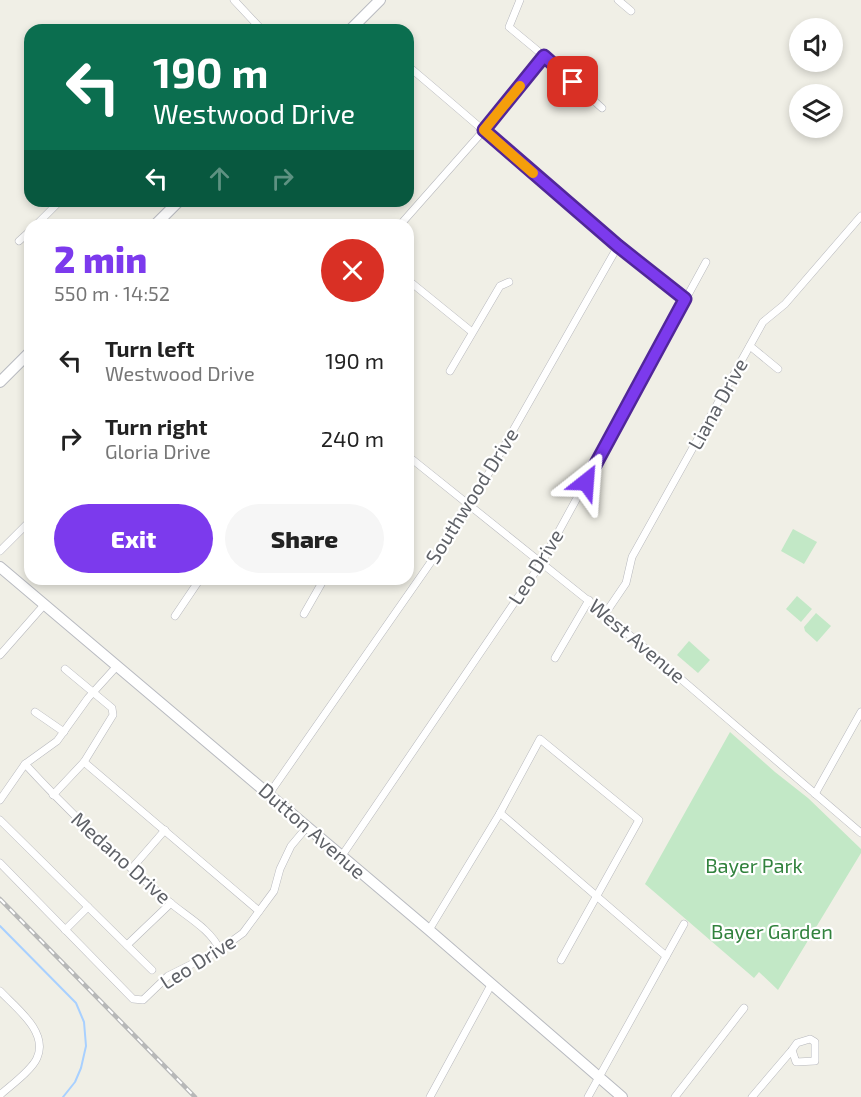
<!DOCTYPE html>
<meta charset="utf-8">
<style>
:root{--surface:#fff;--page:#f6f6f6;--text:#222;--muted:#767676;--accent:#7c3aed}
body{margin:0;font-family:"Exo 2",sans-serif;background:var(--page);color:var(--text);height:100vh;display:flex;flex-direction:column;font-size:22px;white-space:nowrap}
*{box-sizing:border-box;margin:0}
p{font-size:20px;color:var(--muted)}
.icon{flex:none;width:33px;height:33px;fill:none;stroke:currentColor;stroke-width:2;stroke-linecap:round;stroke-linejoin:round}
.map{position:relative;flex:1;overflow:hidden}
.details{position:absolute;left:24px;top:219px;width:390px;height:366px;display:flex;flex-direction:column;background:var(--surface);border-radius:18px;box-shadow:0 3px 9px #0003}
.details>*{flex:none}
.guide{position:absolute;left:24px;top:24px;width:390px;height:183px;border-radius:18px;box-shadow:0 3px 9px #0003;background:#0b6e4f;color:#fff;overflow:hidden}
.fabs{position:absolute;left:789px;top:18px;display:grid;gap:12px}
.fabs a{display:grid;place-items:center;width:54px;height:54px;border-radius:50%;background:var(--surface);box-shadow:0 3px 9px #0003;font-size:30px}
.pin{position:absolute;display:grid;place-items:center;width:51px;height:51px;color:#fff;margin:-26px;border-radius:12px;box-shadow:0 3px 9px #0006}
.me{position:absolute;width:66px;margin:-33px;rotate:28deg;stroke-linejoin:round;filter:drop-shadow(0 0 4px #0008)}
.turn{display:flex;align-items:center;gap:21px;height:126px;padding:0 30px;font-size:27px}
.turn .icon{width:78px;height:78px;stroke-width:2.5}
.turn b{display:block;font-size:42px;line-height:51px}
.lanes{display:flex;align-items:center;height:57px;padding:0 30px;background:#0003;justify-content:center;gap:30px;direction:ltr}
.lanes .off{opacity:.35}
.round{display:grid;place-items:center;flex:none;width:63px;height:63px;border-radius:32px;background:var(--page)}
.head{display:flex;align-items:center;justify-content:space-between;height:102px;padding:0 30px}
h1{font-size:36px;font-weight:800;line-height:45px;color:var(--accent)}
.button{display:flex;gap:12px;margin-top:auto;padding:12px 30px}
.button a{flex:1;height:69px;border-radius:36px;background:var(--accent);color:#fff;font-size:24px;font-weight:800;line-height:69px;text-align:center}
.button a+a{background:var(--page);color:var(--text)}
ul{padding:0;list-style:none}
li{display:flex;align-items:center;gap:18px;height:78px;padding:0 30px}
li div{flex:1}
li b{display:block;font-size:22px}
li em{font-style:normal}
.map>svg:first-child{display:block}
</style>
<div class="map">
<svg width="861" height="1097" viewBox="0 0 861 1097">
<rect width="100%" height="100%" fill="#f0efe6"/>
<g fill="#c2e8c6">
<path d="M793,529L817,542L804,564L781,551Z"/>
<path d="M797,596L812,609L801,622L786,609Z"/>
<path d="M816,613L831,626L817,642L805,631L804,627Z"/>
<path d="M689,641L710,660L698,673L677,655Z"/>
<path d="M730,732L775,772L808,798L861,849V853L778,990L759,972L754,978L645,884Z"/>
</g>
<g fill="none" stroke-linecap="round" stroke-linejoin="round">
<path stroke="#a8d0ff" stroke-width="2" d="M0,926L76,1003L84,1022L86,1046L81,1068L75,1082L63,1097"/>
<defs>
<g id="street">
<path d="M234,0L262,30"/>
<path d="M520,0L509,27L544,56L602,108"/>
<path d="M618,0L631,11"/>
<path d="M408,66C501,144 590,225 685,299"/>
<path d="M36,225L60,201"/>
<path d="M400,225L484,130L544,56"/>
<path d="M19,241L30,231"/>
<path d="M408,280L472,332"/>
<path d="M750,346L778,369"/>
<path d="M450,371L500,286L509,282"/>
<path d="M408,456L605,614L861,833"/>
<path d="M0,551L30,521"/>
<path d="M304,614L324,579"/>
<path d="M605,614L626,583L632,557L763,322L785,304L861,216"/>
<path d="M175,616L200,579"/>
<path d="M0,655L44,605"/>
<path d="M555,658L589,600"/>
<path d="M35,712L64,732"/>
<path d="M84,762L259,911"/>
<path d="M25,764C69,812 117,857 167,900C185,916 210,928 220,950"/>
<path d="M269,794L470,506L618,246"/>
<path d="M815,794L861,712"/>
<path d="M53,795L84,762L113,715L112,708L65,669"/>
<path d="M0,800L25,764L57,741L88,698L117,666"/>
<path d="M500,813L666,956"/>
<path d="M0,820L152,970"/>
<path d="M341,857L542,562L706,262"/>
<path d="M0,863L133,999L143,1000L168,976L218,951L243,933L274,891L280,869L291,846L307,827"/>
<path d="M132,868L165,830"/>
<path d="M65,930L88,907"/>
<path d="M429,930L500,813L540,739L639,820L561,960"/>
<path d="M127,945L171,903"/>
<path d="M0,991C15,1007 49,1032 37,1058C32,1070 10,1086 0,1095"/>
<path d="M430,1097L491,985"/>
<path d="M588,1097L684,924"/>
<path d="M675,1097L744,1008"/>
<path d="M752,1097L792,1050L797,1043L810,1039L815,1042V1061L796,1062L792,1050"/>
</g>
<g id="secondary">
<path d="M350,30L380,0"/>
<path d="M155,225L179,201"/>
<path d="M0,382L30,352"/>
<path d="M0,567L429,930L622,1097"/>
</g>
</defs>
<use href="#street" stroke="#b7b8bd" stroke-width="8"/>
<use href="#secondary" stroke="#b8bac0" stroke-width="12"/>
<use href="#street" stroke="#fff" stroke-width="7"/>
<use href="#secondary" stroke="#fff" stroke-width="10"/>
<defs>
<path id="rail" d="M0,899L195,1097"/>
</defs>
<use href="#rail" stroke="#b7b8b8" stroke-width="4.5"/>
<use href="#rail" stroke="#fff" stroke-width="2" stroke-dasharray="7" stroke-linecap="butt"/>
</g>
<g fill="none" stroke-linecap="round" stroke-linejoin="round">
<defs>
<path id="route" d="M573,82L544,56L484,130L618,246L685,299L586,482"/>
</defs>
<use href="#route" stroke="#51269a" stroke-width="15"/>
<use href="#route" stroke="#7c3aed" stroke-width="10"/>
<path stroke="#f59e0b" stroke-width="10" d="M520,86L484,130L533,173"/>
</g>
<g text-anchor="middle" stroke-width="4.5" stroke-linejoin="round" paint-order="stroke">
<g font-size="20" fill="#5e6167" stroke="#fff">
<text transform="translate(718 404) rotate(-61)" y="7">Liana Drive</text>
<text transform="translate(472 496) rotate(-58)" y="7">Southwood Drive</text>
<text transform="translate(536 567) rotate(-58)" y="7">Leo Drive</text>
<text transform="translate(637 641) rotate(40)" y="7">West Avenue</text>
<text transform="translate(312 831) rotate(41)" y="7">Dutton Avenue</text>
<text transform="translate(121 858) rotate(42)" y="7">Medano Drive</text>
<text transform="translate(198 962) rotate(-32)" y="7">Leo Drive</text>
</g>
<g font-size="20" fill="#31823d" stroke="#fff">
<text x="754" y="873">Bayer Park</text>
<text x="772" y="939">Bayer Garden</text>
</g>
</g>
</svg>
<div class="fabs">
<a><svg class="icon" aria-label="sound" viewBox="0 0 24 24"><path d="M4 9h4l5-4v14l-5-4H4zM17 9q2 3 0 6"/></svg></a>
<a><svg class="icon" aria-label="layers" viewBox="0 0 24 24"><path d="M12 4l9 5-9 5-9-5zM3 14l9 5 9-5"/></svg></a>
</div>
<div class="pin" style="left:573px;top:82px;background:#d93025"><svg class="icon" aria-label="arrive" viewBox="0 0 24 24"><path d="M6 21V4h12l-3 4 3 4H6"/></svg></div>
<svg class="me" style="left:586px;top:482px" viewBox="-20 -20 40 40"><path d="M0-17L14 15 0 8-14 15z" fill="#7c3aed" stroke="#fff" stroke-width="4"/></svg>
<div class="guide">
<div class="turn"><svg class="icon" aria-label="left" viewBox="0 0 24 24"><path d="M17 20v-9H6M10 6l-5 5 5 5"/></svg><div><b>190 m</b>Westwood Drive</div></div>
<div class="lanes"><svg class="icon" aria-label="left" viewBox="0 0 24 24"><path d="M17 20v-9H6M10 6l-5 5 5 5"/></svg><svg class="icon off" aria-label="ahead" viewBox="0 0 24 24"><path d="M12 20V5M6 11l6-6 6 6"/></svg><svg class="icon off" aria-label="right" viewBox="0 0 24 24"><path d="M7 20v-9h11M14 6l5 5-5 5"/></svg></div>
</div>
<section class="details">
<div class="head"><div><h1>2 min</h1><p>550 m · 14:52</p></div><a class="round" style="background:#d93025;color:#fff"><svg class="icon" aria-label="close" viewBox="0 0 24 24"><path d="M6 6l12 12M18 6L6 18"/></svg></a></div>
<ul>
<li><svg class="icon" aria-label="left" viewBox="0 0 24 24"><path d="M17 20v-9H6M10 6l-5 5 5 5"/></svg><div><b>Turn left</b><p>Westwood Drive</p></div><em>190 m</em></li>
<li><svg class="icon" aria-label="right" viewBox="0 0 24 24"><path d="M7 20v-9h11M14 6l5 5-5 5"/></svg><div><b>Turn right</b><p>Gloria Drive</p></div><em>240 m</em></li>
</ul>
<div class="button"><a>Exit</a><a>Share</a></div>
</section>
</div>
